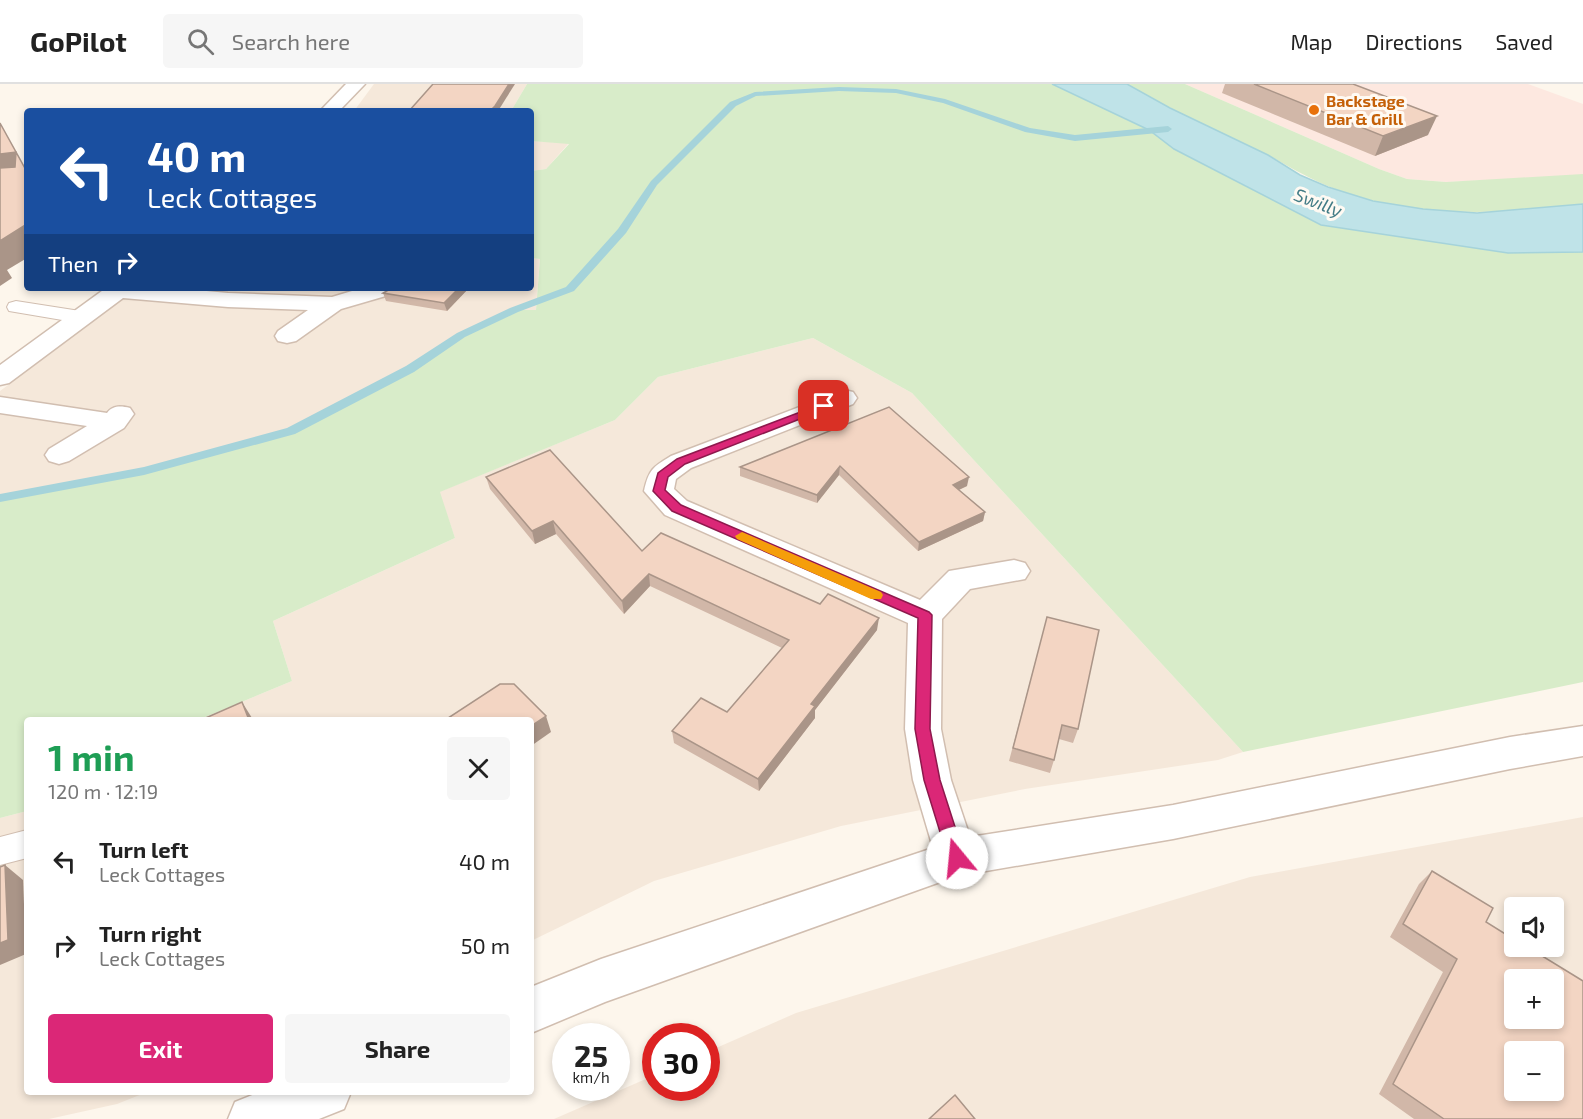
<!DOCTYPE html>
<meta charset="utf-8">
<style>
:root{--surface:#fff;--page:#f6f6f6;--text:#222;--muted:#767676;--line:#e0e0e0;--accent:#db2777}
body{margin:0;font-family:"Exo 2",sans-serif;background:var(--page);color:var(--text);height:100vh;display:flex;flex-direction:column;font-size:22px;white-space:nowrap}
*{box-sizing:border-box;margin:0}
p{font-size:20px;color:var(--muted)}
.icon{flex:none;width:33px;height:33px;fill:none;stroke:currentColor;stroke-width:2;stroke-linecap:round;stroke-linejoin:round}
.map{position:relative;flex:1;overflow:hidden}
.panel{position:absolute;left:24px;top:633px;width:510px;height:378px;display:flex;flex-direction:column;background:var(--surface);border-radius:6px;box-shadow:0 3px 9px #0003}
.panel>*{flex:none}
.guide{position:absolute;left:24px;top:24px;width:510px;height:183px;border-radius:6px;box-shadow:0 3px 9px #0003;background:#1a4fa0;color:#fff;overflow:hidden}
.tools{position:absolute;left:1504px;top:813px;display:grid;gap:12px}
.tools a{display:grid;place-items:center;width:60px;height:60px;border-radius:6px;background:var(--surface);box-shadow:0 3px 9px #0003;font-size:30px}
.speed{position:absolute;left:552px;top:939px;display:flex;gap:12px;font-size:30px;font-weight:700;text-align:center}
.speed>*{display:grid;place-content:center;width:78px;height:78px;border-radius:50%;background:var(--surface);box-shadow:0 3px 9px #0003;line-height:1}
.speed small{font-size:15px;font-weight:400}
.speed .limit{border:9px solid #d22;background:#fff;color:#111}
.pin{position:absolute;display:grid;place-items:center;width:51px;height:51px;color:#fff;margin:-26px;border-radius:12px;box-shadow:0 3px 9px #0006}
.me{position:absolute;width:66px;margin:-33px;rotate:343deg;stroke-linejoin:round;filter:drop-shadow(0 0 4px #0008)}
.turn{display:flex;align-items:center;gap:21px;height:126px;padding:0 24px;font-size:27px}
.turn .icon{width:78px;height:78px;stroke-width:2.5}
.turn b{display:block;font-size:42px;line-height:51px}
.then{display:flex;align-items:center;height:57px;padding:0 24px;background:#0003;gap:12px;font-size:22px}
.round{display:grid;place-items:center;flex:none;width:63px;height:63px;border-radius:6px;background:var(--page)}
.headline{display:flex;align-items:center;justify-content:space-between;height:102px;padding:0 24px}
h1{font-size:36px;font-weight:700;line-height:45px;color:#1e9e55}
.button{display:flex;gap:12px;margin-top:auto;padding:12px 24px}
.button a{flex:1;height:69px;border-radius:6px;background:var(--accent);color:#fff;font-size:24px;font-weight:700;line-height:69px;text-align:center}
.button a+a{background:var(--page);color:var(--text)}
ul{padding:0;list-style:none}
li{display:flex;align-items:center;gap:18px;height:84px;padding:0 24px}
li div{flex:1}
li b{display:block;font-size:22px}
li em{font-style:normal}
header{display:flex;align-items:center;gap:36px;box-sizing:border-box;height:84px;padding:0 30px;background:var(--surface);border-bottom:2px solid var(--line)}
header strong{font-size:28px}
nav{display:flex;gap:33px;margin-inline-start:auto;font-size:21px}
.search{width:420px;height:54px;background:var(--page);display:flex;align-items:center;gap:15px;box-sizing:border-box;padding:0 21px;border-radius:6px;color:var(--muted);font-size:22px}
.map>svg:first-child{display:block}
</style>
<header>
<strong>GoPilot</strong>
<div class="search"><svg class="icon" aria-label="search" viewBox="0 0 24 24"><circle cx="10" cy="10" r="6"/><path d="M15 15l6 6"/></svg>Search here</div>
<nav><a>Map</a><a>Directions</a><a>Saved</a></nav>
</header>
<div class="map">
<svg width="1583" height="1035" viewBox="0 0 1583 1035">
<rect width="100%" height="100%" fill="#fdf6ec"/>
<g fill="#f5e8da" fill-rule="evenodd">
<path d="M374,0H527L511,27H354Z"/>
<path d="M531,57L569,59L546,85L531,87Z"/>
<path d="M531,174L540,175L536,226H514L461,251L410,285L291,347L144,387L0,414V307L138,204H531Z"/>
<path d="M813,254L912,309L1243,668L1218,676L1025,705L841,742L654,797L531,857V636H198L292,597L273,537L455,454L439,408L615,336L658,293Z"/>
<path d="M27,727V1008H147L117,1020L49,1035H0V734Z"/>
<path d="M1583,733V1035H554L655,991L656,1004H706L707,968L796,929L1250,793ZM1515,824H1554V862H1515ZM1515,896H1554V934H1515ZM1515,968H1554V1006H1515Z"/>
</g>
<path fill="#fde8e0" d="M1185,0H1528L1583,20V92L1446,98L1407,95L1379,85Z"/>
<g fill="#d8ecc9">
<path d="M527,0H1052L1149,46L1174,65L1321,141L1508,169L1583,168V598L1243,668L912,309L813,254L658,293L615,336L440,408L455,454L273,537L292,597L198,636H27V727L0,734V414L144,387L291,347L410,285L461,251L514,226H536L540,175L531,174V87L546,85L569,60L531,57V27H511Z"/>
<path d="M1127,0H1185L1379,85L1407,95L1446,98L1583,90V120C1513,129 1443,133 1374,117C1336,109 1303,91 1270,72C1257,65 1242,60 1228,54C1194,37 1160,19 1127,0Z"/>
</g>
<path fill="#bfe3e8" stroke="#a5d3da" stroke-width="1.5" d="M1052,0H1127L1170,24L1268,71L1300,91L1328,103L1373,117L1423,125L1477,129L1583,120V168L1508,169L1321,141L1174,65L1149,46Z"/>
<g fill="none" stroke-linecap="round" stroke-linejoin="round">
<path fill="#a5d3da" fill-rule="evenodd" d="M839,3L896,5L945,15L1030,44L1075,51L1168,42L1172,45L1168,48L1075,57L1025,48L943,19L896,9L839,7L756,12L736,22L657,101L626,149L574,207L518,228L465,253L414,288L295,350L144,391L0,418V410L144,383L287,344L406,282L457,249L510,224L566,203L618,145L651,97L730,18L755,8Z"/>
<defs>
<g id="service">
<path d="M16,217L80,227L87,229L89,233L87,237L80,239L9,227L7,223L9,219Z"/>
<path d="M27,746V774L0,781V753Z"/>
</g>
<g id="minor">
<path d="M346,0H365L339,27H320Z"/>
<path d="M106,204H174L228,209L332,213L362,204H400L396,209L341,225L296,257L287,259L278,257L275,252L278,247L308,226L228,223L123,214L9,299L0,301V281Z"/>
<path d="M844,306L853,308L857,314L853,320L691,384L676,395L674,405L687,417L920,516L949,487L1014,476L1025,479L1030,487L1025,495L970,505L942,535L941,645L951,696L970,753L1173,721L1510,653L1583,642V672L1510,685L1173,755L957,792L605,918L531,949V903L601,875L933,764L913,696L905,645L908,539L665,431L644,407C649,385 653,383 671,372Z"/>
<path d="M0,313L107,329C113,321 121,322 130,324L134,330L124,344L69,377L59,380L49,377L45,371L49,365L87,342L0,329Z"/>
<path d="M260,1008H351L344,1025L319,1035H228L235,1018Z"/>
</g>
</defs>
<use href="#service" stroke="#d1beb0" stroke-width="2"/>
<use href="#minor" stroke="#d1beb0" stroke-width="3"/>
<use href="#service" fill="#fff" fill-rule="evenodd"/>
<use href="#minor" fill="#fff" fill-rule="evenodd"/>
</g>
<g fill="#d1b7a8">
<path d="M1225,0H1353L1428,51L1375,72L1222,9Z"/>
<path d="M392,204H469L447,227L386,217L383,209Z"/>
<path d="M889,323L967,402L959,406L985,428L983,437L918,467L839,391L817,419L740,392V383Z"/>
<path d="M486,393L642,467L877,546L815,626V634L759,707L674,659L672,647L727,628L782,564L650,502L624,530L556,450L535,460L490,405Z"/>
<path d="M1047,533L1078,645L1073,659L1059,655L1054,676L1050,689L1009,677Z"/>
<path d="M1432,787L1486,838L1583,1035H1414L1379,1010L1443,888L1390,853L1419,800Z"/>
</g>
<g fill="#aa9588">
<path d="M509,0H515L498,27H490Z"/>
<path d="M1437,32L1428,51L1375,72L1383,52Z"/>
<path d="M16,68L27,89L0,94V70Z"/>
<path d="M27,140V174L7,186L12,194L0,202V157Z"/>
<path d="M459,204H469L447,227L444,219Z"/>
<path d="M840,382L839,391L817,419V411Z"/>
<path d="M969,393L967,402L952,409L953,401Z"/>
<path d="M985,428L983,437L918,467L919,458Z"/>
<path d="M553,437L556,450L535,460L532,447Z"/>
<path d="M649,490L650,502L624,530L622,517Z"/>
<path d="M879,534L877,546L815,626V634L759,707L758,695L811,620Z"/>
<path d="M242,618L252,634L253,636H249Z"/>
<path d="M546,632L551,648L531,662V642Z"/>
<path d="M5,781L23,796L26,870L0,881V859Z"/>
</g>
<g fill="#f3d5c3" stroke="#aa9588" stroke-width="1.5" fill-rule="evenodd">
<path d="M433,0H509L495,22L490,27H409Z"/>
<path d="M1254,0H1353L1437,32L1383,52Z"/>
<path d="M0,39L27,88V140L0,157V84L15,83L16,68L0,70Z"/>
<path d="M392,204H459L444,219L383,209Z"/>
<path d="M889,323L969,393L953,401L985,428L919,458L840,382L817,411L740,383Z"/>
<path d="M550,366L642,467L661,449L820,520L828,510L879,534L811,620L815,622L758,695L672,647L701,614L727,628L789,556L649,490L622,517L553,437L532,447L486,393Z"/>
<path d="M1047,533L1099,546L1078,645L1062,641L1054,676L1013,664Z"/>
<path d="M500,600H514L546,632L531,642V636H445Z"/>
<path d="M242,618L249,636H201Z"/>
<path d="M5,781L8,856L0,859V783Z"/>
<path d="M1432,787L1493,824L1486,838L1515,856V862H1526L1583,897V1035H1444L1393,1000L1457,875L1403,840ZM1515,896H1554V934H1515ZM1515,968H1554V1006H1515Z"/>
<path d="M955,1011L975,1035H929Z"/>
</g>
<path fill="#db2777" stroke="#8e194d" stroke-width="1.5" d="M824,319L828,320V324L685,380L668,393L665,406L681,421L929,528L932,531L930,645L940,696L965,774L963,780L957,782L951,780L948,774L924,696L915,645L918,534L672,427L653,407L658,389L677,375Z"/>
<path fill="#f59e0b" d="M742,448L881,508L883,511L881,515H871L737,455L735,452Z"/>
<circle fill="#e8710a" stroke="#fffaf3" stroke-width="2" cx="1314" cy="26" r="6"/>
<g text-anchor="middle" stroke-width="6" stroke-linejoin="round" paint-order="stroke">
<g font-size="16" font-weight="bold" fill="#c56008" stroke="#fffaf3" text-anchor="start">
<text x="1326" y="23">Backstage<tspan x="1326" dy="18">Bar &amp; Grill</tspan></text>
</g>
<g font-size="18" font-style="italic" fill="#437c86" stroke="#fffaf3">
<text transform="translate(1318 119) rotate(21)" y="6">Swilly</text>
</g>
</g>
</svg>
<div class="tools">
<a><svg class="icon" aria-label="sound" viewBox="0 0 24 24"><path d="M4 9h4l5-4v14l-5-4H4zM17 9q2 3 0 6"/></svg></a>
<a>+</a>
<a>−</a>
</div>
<div class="speed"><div>25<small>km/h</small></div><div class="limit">30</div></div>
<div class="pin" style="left:824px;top:322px;background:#d93025"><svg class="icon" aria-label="arrive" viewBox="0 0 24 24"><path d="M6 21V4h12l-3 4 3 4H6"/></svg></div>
<svg class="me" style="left:957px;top:774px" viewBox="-20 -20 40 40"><circle r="19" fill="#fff"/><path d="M0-13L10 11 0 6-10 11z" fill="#db2777"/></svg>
<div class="guide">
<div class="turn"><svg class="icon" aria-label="left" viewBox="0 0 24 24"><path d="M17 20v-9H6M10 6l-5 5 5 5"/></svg><div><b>40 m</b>Leck Cottages</div></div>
<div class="then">Then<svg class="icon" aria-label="right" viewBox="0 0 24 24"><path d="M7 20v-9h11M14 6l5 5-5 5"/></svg></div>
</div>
<section class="panel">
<div class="headline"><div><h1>1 min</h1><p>120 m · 12:19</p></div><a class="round"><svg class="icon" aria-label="close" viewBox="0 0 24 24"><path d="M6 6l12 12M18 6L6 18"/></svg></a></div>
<ul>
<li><svg class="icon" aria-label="left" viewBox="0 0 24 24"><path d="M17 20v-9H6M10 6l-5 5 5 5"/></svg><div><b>Turn left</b><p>Leck Cottages</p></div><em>40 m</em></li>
<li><svg class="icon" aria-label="right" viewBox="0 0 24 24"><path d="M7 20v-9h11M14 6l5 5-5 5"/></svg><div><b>Turn right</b><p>Leck Cottages</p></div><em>50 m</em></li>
</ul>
<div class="button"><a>Exit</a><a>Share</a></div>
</section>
</div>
